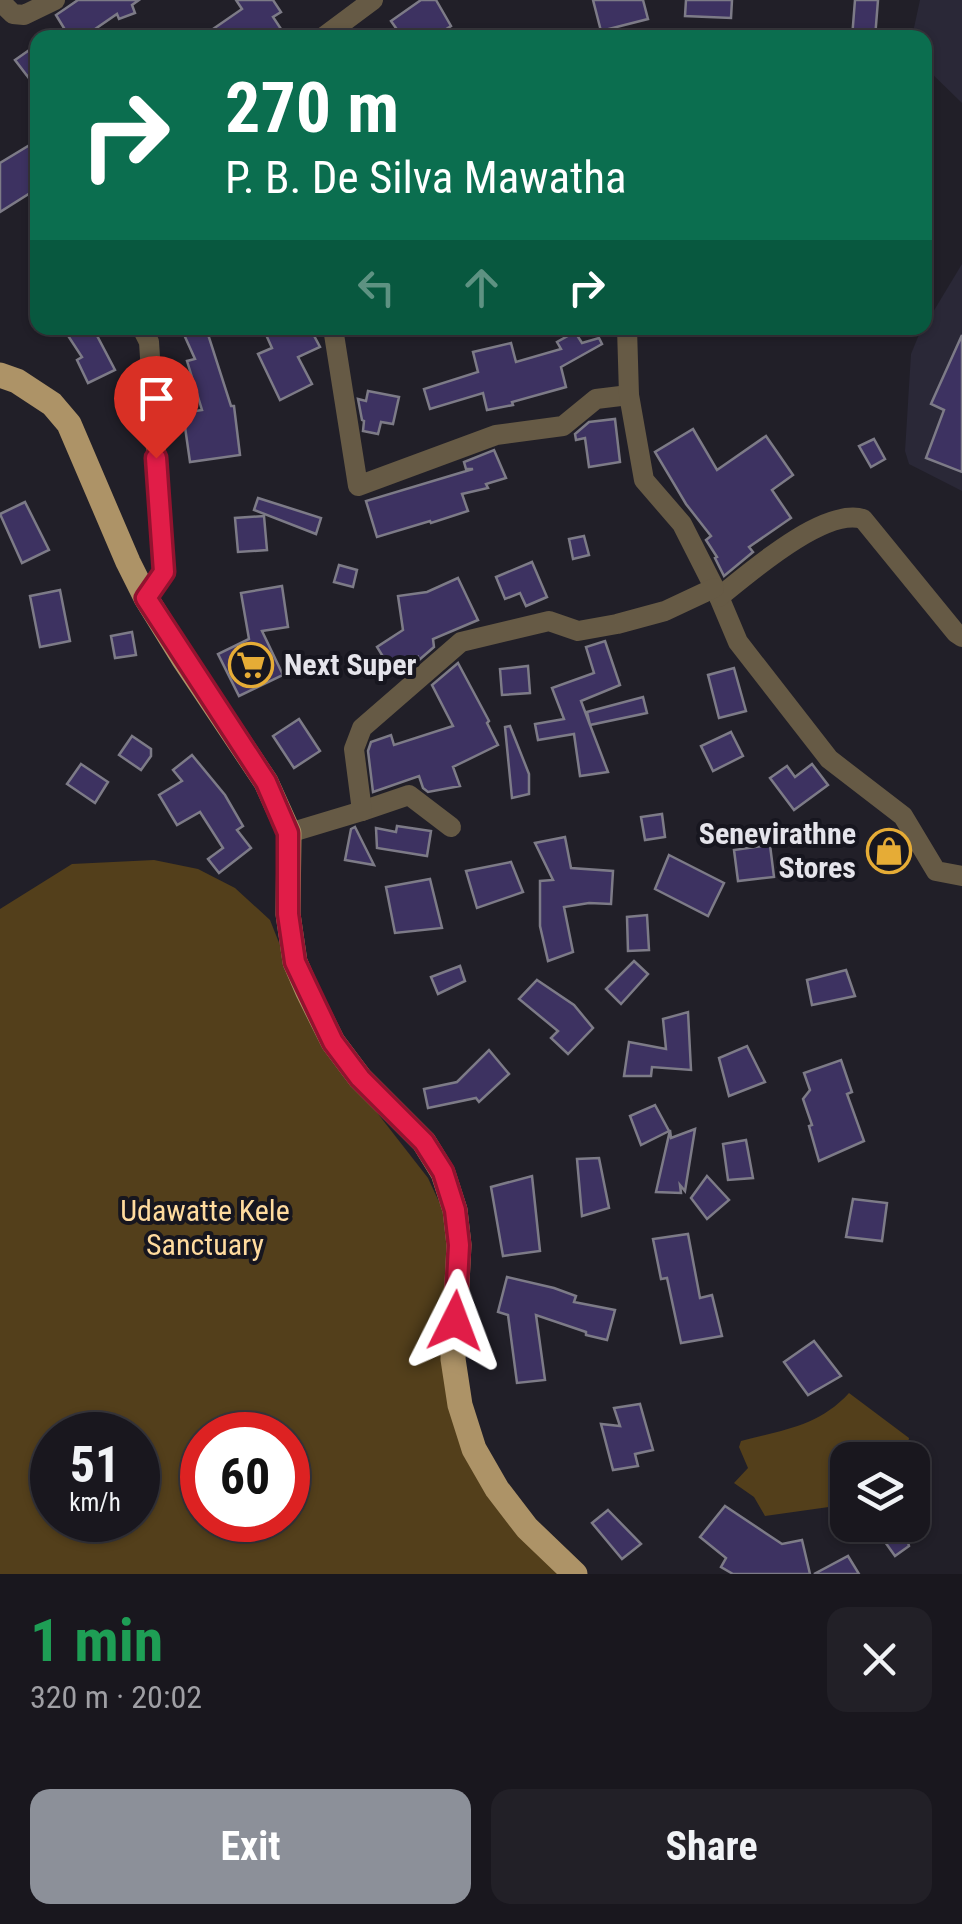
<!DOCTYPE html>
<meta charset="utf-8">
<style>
:root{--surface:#19171e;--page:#222027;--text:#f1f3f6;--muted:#9f9fa4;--line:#37363c;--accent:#8c9099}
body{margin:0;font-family:"Roboto Condensed",sans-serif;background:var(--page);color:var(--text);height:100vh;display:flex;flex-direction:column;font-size:38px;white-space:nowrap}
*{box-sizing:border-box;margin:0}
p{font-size:32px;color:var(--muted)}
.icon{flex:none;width:55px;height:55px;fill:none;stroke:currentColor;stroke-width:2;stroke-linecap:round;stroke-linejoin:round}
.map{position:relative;height:1574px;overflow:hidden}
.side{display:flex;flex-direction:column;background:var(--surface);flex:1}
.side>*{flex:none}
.hud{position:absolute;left:30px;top:30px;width:902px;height:305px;border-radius:20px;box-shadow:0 2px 8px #0004,0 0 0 2px var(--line);background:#0b6e4f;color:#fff;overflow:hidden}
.fabs{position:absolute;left:830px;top:1442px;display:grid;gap:20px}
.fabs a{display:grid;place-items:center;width:100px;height:100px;border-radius:20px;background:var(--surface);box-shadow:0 2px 8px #0004,0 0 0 2px var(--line);font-size:50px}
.speed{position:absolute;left:30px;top:1412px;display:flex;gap:20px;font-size:50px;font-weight:700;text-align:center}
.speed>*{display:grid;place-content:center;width:130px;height:130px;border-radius:50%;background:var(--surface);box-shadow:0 2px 8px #0004,0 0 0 2px var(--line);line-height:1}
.speed small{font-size:25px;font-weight:400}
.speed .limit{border:15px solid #d22;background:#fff;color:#111}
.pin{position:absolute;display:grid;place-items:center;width:85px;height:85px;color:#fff;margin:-102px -42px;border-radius:50% 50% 50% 0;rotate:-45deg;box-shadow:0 0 10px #0007}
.pin .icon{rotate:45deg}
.me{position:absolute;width:110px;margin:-55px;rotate:3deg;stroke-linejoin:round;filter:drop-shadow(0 0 8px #0008)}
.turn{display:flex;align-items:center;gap:35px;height:210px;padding:0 30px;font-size:45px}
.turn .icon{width:130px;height:130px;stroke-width:2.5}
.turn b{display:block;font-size:70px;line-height:85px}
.lanes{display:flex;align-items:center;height:95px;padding:0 30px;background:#0003;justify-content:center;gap:50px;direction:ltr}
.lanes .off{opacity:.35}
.round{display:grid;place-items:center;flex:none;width:105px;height:105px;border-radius:20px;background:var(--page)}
.head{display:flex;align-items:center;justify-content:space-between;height:170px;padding:0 30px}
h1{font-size:60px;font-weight:700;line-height:75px;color:#1e9e55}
.button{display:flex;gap:20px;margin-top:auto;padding:20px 30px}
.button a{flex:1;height:115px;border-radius:20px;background:var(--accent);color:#fff;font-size:40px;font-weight:700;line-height:115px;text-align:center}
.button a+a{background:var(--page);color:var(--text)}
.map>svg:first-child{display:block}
</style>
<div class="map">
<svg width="962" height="1574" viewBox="0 0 962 1574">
<rect width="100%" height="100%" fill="#211f28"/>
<g fill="#2a2837">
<path d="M920,0H962V103L925,67V38L912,37Z"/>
<path d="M962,264V491L909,464L905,451L911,354L918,337Z"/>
</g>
<g fill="#533f1b" fill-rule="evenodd">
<path d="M154,860L198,869L235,888L270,920L289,968L343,1069L428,1178L459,1245L453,1359L474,1449L567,1574H0V909L72,864ZM52,1435H138V1520H52ZM202,1435H288V1520H202Z"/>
<path d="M849,1393L909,1438L905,1459L848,1460L847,1499L843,1505L765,1516L754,1497L734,1483L748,1468L739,1447L741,1441C783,1430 819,1426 849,1393Z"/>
</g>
<g fill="#3d3261" stroke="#7d7b87" stroke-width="2.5">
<path d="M78,0H139L132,5L135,13L119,19L117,14L82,38H70L56,15Z"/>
<path d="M236,0H273L281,12L273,17L281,29L269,38H200L242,9Z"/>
<path d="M421,0H436L451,26L432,38H403L391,21Z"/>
<path d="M593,0H643L648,19L601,31Z"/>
<path d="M686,0H732L731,18L685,16Z"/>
<path d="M855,0H878L875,38H852Z"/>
<path d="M38,44V90L15,60Z"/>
<path d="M38,140V188L0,212V163Z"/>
<path d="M63,328H93L115,370L88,383L77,360L82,357Z"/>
<path d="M181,328H206L231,406H234L240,455L190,462L183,413L202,410L187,361L195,359Z"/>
<path d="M263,328H298L301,334L311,330L320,347L298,357L312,384L280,400L258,354L272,348Z"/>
<path d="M575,332L582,343L599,338L602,344L561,367L566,387L512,402L513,405L487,410L483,393L430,409L424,389L478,372L473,352L511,343L516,362L561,349L557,342Z"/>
<path d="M962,335V472L926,458L944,410L931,404Z"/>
<path d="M368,391L399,397L393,424L381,422L378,434L363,431L364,421L362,420L358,399L366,401Z"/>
<path d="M615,419L620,462L589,467L585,438L576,440L575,434L589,422Z"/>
<path d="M693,429L717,470L766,436L793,475L772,490L791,518L749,547L753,552L724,576L715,558L717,557L706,540L711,536L686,504L655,452Z"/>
<path d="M874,439L885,459L871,467L859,446Z"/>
<path d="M494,450L506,478L486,484L488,488L462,494L468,511L431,523L430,521L377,537L366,501L473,469H466L464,462Z"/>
<path d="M258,498L321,518L316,534L254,510Z"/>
<path d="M25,502L49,550L22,563L0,514Z"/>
<path d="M264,516L267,550L238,552L235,518Z"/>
<path d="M584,536L589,555L573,559L569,539Z"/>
<path d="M532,562L547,597L526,606L520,593L505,599L496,577Z"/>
<path d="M339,565L357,570L353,587L334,582Z"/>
<path d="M458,578L478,620L433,639L434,647L419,660L418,657L393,673L377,647L403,630L398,596L427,592Z"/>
<path d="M282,586L288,627L262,631L283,675L239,696L218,654L249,639L241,593Z"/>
<path d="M60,590L70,641L40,647L30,596Z"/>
<path d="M132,632L136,655L115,658L111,636Z"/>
<path d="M605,641L620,685L581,701L590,725L587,712L643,697L647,713L590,725L608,772L580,776L574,734L538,740L535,724L564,719L552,688L594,673L586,647Z"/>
<path d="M458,663L489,721L487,723L498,745L453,767L460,786L428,792L423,788L419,776L373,792L368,751L371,742L391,735L394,745L453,726L432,685Z"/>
<path d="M528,666L530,693L502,695L500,669Z"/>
<path d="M734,668L746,711L719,718L708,675Z"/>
<path d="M299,719L320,751L294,768L273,736Z"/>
<path d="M510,726L529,774V794L512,798L505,727Z"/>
<path d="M731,732L743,756L713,771L701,746Z"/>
<path d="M132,736L151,749V756L141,770L119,755Z"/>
<path d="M192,755L225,795L243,826L237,830L251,848L219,873L208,859L223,848L200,812L177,825L159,795L182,781L173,770Z"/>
<path d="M81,764L108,782L95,803L67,784Z"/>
<path d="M812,764L828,785L794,810L770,778L787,766L795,777Z"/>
<path d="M662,814L665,837L645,840L641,817Z"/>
<path d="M397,826L431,831L427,856L377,848L376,828L396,832Z"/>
<path d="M355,827L374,865L345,860L351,829Z"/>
<path d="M893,836L905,859L887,868L875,845Z"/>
<path d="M565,837L571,868L613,871L611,904L589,903L564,907L573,952L548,961L540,926V881L553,880L535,843Z"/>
<path d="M770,845L774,877L738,881L734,850Z"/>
<path d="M669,855L724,883L708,916L655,889Z"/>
<path d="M511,862L523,892L477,908L466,871Z"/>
<path d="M430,879L442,928L395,933L386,887Z"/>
<path d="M647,915L649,950L628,951L627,917Z"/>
<path d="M634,961L648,974L621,1004L606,989Z"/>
<path d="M460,966L465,981L438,994L431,977Z"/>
<path d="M846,970L855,996L812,1005L807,980Z"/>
<path d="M537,980L574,1005L593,1028L568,1054L551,1038L558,1031L519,999Z"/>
<path d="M688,1012L691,1070L652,1067L651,1076H624L629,1042L666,1049L663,1019Z"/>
<path d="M747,1046L765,1082L729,1096L719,1058Z"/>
<path d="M489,1050L509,1074L479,1102L476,1098L428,1108L424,1089L457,1082Z"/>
<path d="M841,1060L852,1092L847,1094L864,1141L819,1161L809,1126L812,1125L803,1099L810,1090L804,1073Z"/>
<path d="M655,1105L669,1131L641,1145L630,1116Z"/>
<path d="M695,1129L685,1191L680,1185L681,1193L656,1192L670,1130L671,1138Z"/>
<path d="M746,1140L753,1178L728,1180L723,1144Z"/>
<path d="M599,1158L609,1208L582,1216L577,1159Z"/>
<path d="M532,1176L540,1251L503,1256L491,1187Z"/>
<path d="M707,1176L729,1200L707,1219L691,1198Z"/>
<path d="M853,1199L887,1203L882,1241L846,1237Z"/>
<path d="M688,1234L700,1298L712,1295L722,1336L681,1343L667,1278L661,1279L653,1239Z"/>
<path d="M507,1277L554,1288L576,1296L574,1302L615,1310L607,1340L586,1335V1332L536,1315L545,1380L517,1383L508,1315L498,1312Z"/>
<path d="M814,1341L841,1376L808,1395L784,1362Z"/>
<path d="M640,1404L653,1450L635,1454L638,1466L613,1470L601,1424L620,1426L614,1408Z"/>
<path d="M725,1506L782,1544L802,1540L810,1574H733L721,1567L726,1558L700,1537Z"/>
<path d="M608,1510L641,1544L622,1559L592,1523Z"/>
<path d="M873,1525H903L909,1546L895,1556Z"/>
<path d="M848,1556L859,1574H814Z"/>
</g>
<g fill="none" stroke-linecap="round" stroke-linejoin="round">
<g stroke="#665a45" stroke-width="20">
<path d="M0,1L13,14L24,15L55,0"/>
<path d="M322,38L373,0"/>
<path d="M142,328L149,342L164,572L146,598"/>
<path d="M333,328L358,486L496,435L563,426L596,399L629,395"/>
<path d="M627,328L629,395L644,480L682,524L719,597L738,642L829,759L903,816L936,871L962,876"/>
<path d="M719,597C749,573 824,507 863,519L956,633L962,637"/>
<path d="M362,811L409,795L451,827"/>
<path d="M289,833L362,811L354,749L362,728L461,642L549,621L578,631L617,624L665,611L714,588"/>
</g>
<path stroke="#ad9367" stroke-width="25" d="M0,375L17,381L52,404L69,424L128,562L146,598L183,658L266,782L289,833L288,914L295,962L308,992L333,1042L360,1078L424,1142L443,1173L455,1210L459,1245L453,1359L460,1405L474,1449L497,1489L527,1528L575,1574"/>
</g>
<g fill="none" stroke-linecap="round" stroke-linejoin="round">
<defs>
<path id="route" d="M156,458L164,572L146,598L266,782L288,833V914L295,962L333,1042L360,1078L424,1142L443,1172L455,1210L459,1245L455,1321"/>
</defs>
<use href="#route" stroke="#92132f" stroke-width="25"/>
<use href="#route" stroke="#e11d48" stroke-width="18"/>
</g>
<defs>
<symbol id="supermarket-ring" viewBox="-11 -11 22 22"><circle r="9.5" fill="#17161f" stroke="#e6ac36" stroke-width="1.5"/><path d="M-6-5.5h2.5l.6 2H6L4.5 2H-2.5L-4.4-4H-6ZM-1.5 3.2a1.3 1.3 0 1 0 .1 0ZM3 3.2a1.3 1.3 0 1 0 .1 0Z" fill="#e6ac36"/></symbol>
<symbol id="shop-ring" viewBox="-11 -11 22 22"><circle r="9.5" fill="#17161f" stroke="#e6ac36" stroke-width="1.5"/><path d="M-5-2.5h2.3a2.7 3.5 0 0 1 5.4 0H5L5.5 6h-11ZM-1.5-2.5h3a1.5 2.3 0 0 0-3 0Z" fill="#e6ac36"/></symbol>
</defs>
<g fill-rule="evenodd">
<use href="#supermarket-ring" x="226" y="640" width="50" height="50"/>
<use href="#shop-ring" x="864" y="826" width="50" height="50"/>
</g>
<g text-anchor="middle" stroke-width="8" stroke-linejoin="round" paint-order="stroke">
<g font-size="30" font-weight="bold" fill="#e5e4eb" stroke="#17161f" text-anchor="start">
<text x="284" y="675">Next Super</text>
<text x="856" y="844" text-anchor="end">Senevirathne<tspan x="856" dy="34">Stores</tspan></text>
</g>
<g font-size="30" fill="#ffdb9e" stroke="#17161f">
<text x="205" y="1221">Udawatte Kele<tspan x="205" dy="34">Sanctuary</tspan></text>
</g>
</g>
</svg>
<div class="fabs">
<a><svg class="icon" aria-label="layers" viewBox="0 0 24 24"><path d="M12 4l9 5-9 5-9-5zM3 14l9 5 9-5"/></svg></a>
</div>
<div class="speed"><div>51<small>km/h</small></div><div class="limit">60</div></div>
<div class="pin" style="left:156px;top:458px;background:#d93025"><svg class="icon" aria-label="arrive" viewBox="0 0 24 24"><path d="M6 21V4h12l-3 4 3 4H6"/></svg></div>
<svg class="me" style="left:455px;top:1321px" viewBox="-20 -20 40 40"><path d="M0-17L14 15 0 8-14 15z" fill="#e11d48" stroke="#fff" stroke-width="4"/></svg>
<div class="hud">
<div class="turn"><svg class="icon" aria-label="right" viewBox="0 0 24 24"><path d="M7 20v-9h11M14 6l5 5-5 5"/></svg><div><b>270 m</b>P. B. De Silva Mawatha</div></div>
<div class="lanes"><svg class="icon off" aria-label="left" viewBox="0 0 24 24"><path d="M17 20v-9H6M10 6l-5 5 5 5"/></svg><svg class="icon off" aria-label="ahead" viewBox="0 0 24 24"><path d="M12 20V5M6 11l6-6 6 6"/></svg><svg class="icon" aria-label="right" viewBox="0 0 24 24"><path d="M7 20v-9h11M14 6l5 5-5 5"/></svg></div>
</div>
</div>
<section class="side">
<div class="head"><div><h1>1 min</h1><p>320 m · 20:02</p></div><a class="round"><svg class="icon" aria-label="close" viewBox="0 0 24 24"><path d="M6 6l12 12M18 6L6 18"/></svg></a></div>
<div class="button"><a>Exit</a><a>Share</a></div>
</section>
